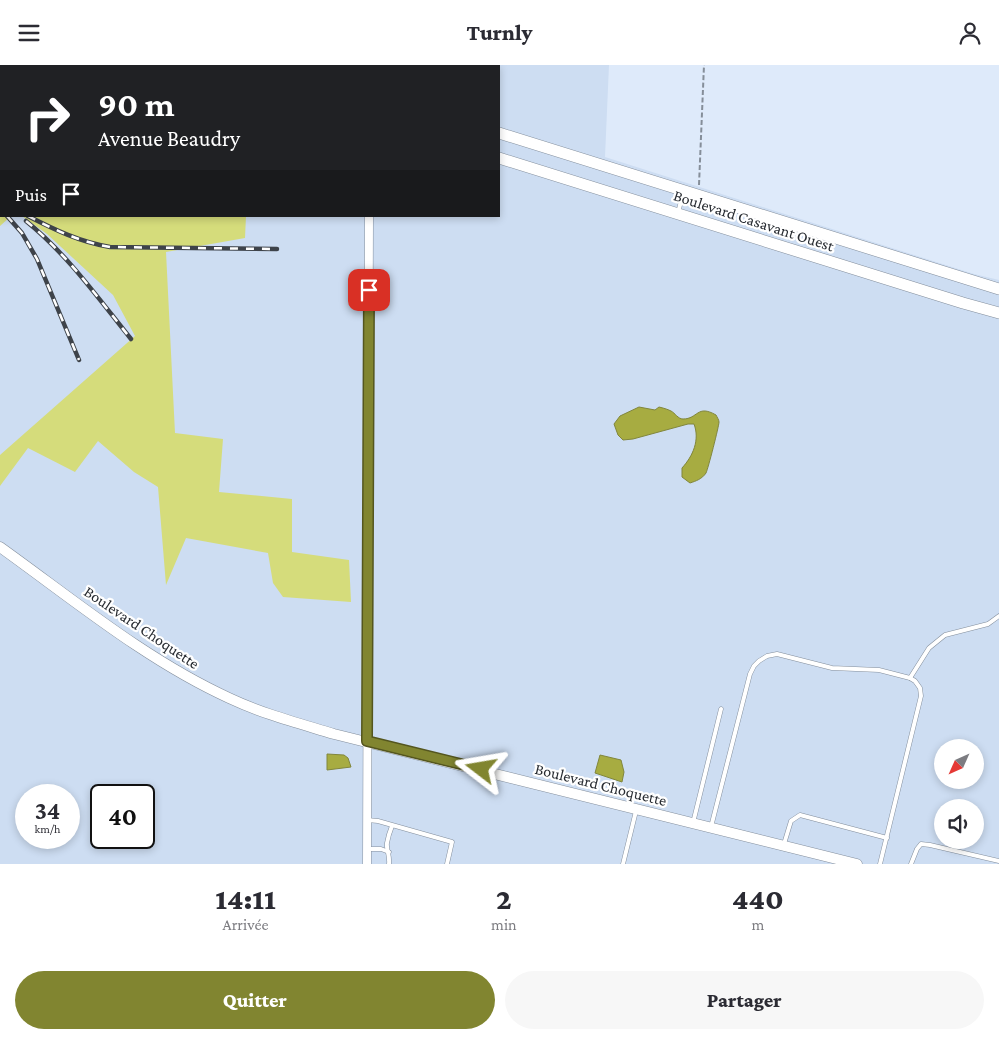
<!DOCTYPE html>
<html lang="fr">
<meta charset="utf-8">
<style>
:root{--surface:#fff;--page:#f7f7f7;--text:#2b2b33;--muted:#7c7c81;--accent:#818530}
body{margin:0;font-family:"Crimson Pro",serif;background:var(--page);color:var(--text);height:100vh;display:flex;flex-direction:column;font-size:19px;white-space:nowrap}
*{box-sizing:border-box;margin:0}
p{font-size:16px;color:var(--muted)}
.icon{flex:none;width:28px;height:28px;fill:none;stroke:currentColor;stroke-width:2;stroke-linecap:round;stroke-linejoin:round}
.map{position:relative;height:799px;overflow:hidden}
.details{display:flex;flex-direction:column;background:var(--surface);flex:1}
.details>*{flex:none}
.top-card{position:absolute;left:0px;top:0px;width:500px;height:152px;box-shadow:0 2px 8px #0003;background:#202124;color:#fff;overflow:hidden}
.needle{width:32px;rotate:225deg}
.buttons{position:absolute;left:934px;top:674px;display:grid;gap:10px}
.buttons a{display:grid;place-items:center;width:50px;height:50px;border-radius:50%;background:var(--surface);box-shadow:0 2px 8px #0003;font-size:25px}
.speed{position:absolute;left:15px;top:719px;display:flex;gap:10px;font-size:25px;font-weight:700;text-align:center}
.speed>*{display:grid;place-content:center;width:65px;height:65px;border-radius:50%;background:var(--surface);box-shadow:0 2px 8px #0003;line-height:1}
.speed small{font-size:12px;font-weight:400}
.speed .limit{border:2px solid #111;border-radius:8px;background:#fff;color:#111}
.pin{position:absolute;display:grid;place-items:center;width:42px;height:42px;color:#fff;margin:-21px;border-radius:10px;box-shadow:0 2px 8px #0006}
.me{position:absolute;width:55px;margin:-28px;rotate:284deg;stroke-linejoin:round;filter:drop-shadow(0 0 4px #0008)}
.turn{display:flex;align-items:center;gap:18px;height:105px;padding:0 15px;font-size:22px}
.turn .icon{width:65px;height:65px;stroke-width:2.5}
.turn b{display:block;font-size:35px;line-height:42px}
.then{display:flex;align-items:center;height:48px;padding:0 15px;background:#0003;gap:10px;font-size:19px}
.eta{display:flex;justify-content:space-evenly;align-items:center;height:85px;text-align:center}
.eta b{font-size:30px;font-weight:800;line-height:35px}
.primary-button{display:flex;gap:10px;margin-top:auto;padding:10px 15px}
.primary-button a{flex:1;height:58px;border-radius:30px;background:var(--accent);color:#fff;font-size:20px;font-weight:800;line-height:58px;text-align:center}
.primary-button a+a{background:var(--page);color:var(--text)}
header{display:flex;justify-content:space-between;align-items:center;height:65px;padding:0 15px;background:var(--surface);font-size:22px;font-weight:800}
.map>svg:first-child{display:block}
</style>
<header><svg class="icon" aria-label="menu" viewBox="0 0 24 24"><path d="M4 6h16M4 12h16M4 18h16"/></svg>Turnly<svg class="icon" aria-label="person" viewBox="0 0 24 24"><circle cx="12" cy="8" r="4"/><path d="M4 21q1-7 8-7t8 7"/></svg></header>
<div class="map">
<svg width="999" height="799" viewBox="0 0 999 799">
<rect width="100%" height="100%" fill="#deeafa"/>
<path fill="#cdddf2" fill-rule="evenodd" d="M0,0L295,1H1V151H499V1H374L375,0H609L605,92L974,209L999,215V799H0ZM942,682H975V715H942ZM26,730H69V772H26ZM101,730H144V772H101ZM942,742H975V775H942Z"/>
<g fill="#d5dc7b">
<path d="M0,53H1V151H11L0,161Z"/>
<path d="M22,151H246L245,173L166,187L175,368L223,374L219,427L292,434V487L349,495L351,537L283,532L273,518L268,488L186,473L166,520L158,422L134,407L98,376L75,407L28,383L0,421V390L135,271L113,230L47,169Z"/>
</g>
<g fill="#a7ac41" stroke="#81863c">
<path d="M639,342L655,345L659,342C663,343 667,344 671,346C675,348 678,354 683,354C698,354 697,339 716,350C717,352 719,355 719,357C719,361 708,404 706,408C702,414 696,416 690,418L682,412V403C693,391 700,375 694,359H688L633,374L623,375L618,370L614,359L620,351Z"/>
<path d="M327,689L344,690L348,693L351,702L327,705Z"/>
<path d="M600,690L621,695L624,707L622,717L595,708Z"/>
</g>
<g fill="none" stroke-linecap="round" stroke-linejoin="round">
<defs>
<g id="service">
<path d="M678,148L683,128"/>
<path d="M910,613L929,583L945,570L988,559L999,551"/>
<path d="M367,755L378,756L452,777L447,799"/>
<path d="M693,758L721,644"/>
<path d="M711,762L750,609L754,601L759,596L767,591L777,589L832,603L879,605L910,613L915,616L920,623L921,631L880,799"/>
<path d="M784,779L791,756L800,750L887,773"/>
<path d="M367,784H381L389,787"/>
<path d="M389,799C390,790 386,784 387,778C388,772 390,766 392,761"/>
<path d="M623,799L636,746"/>
<path d="M911,799L917,784L921,779L930,780L999,796"/>
</g>
<g id="minor">
<path d="M385,1L386,0"/>
<path d="M367,799L369,151"/>
</g>
<path id="tertiary" d="M0,482C74,535 146,595 229,633C263,649 298,658 334,669L857,799"/>
<g id="secondary">
<path d="M202,0L206,1"/>
<path d="M280,0L284,1"/>
<path d="M499,68L999,224"/>
<path d="M499,93L963,238L999,248"/>
</g>
</defs>
<use href="#service" stroke="#838e9c" stroke-width="5"/>
<use href="#minor" stroke="#838e9c" stroke-width="9"/>
<use href="#tertiary" stroke="#838e9c" stroke-width="11"/>
<use href="#secondary" stroke="#838e9c" stroke-width="12"/>
<g stroke="#858e99" stroke-width="2" stroke-dasharray="5 2.5" stroke-linecap="butt">
<path d="M173,0L177,1"/>
<path d="M699,120L704,0"/>
</g>
<use href="#service" stroke="#fff" stroke-width="4"/>
<use href="#minor" stroke="#fff" stroke-width="8"/>
<use href="#tertiary" stroke="#fff" stroke-width="10"/>
<use href="#secondary" stroke="#fff" stroke-width="11"/>
<defs>
<g id="rail">
<path d="M84,1L86,0"/>
<path d="M0,45H1"/>
<path d="M0,139H1"/>
<path d="M7,151L22,168L37,194L79,295"/>
<path d="M28,151C55,165 80,177 110,182L277,184"/>
<path d="M26,156C67,189 98,233 131,274"/>
</g>
</defs>
<use href="#rail" stroke="#3e434a" stroke-width="4.5"/>
<use href="#rail" stroke="#fff" stroke-width="2.5" stroke-dasharray="8" stroke-linecap="butt"/>
</g>
<g fill="none" stroke-linecap="round" stroke-linejoin="round">
<defs>
<path id="route" d="M369,225L367,676L481,704"/>
</defs>
<use href="#route" stroke="#54561f" stroke-width="12"/>
<use href="#route" stroke="#818530" stroke-width="9"/>
</g>
<g text-anchor="middle" stroke-width="4.5" stroke-linejoin="round" paint-order="stroke">
<g font-size="16" fill="#282c32" stroke="#fff">
<text transform="translate(754 155) rotate(18)" y="6">Boulevard Casavant Ouest</text>
<text transform="translate(142 562) rotate(34)" y="6">Boulevard Choquette</text>
<text transform="translate(601 719) rotate(14)" y="6">Boulevard Choquette</text>
</g>
</g>
</svg>
<div class="buttons">
<a><svg class="needle" viewBox="-14 -14 28 28"><path d="M0-13l5 13h-10z" fill="#e53935"/><path d="M0 13l5-13h-10z" fill="#7c7c81"/></svg></a>
<a><svg class="icon" aria-label="sound" viewBox="0 0 24 24"><path d="M4 9h4l5-4v14l-5-4H4zM17 9q2 3 0 6"/></svg></a>
</div>
<div class="speed"><div>34<small>km/h</small></div><div class="limit">40</div></div>
<div class="pin" style="left:369px;top:225px;background:#d93025"><svg class="icon" aria-label="arrive" viewBox="0 0 24 24"><path d="M6 21V4h12l-3 4 3 4H6"/></svg></div>
<svg class="me" style="left:481px;top:704px" viewBox="-20 -20 40 40"><path d="M0-17L14 15 0 8-14 15z" fill="#818530" stroke="#fff" stroke-width="4"/></svg>
<div class="top-card">
<div class="turn"><svg class="icon" aria-label="right" viewBox="0 0 24 24"><path d="M7 20v-9h11M14 6l5 5-5 5"/></svg><div><b>90 m</b>Avenue Beaudry</div></div>
<div class="then">Puis<svg class="icon" aria-label="arrive" viewBox="0 0 24 24"><path d="M6 21V4h12l-3 4 3 4H6"/></svg></div>
</div>
</div>
<section class="details">
<div class="eta">
<div><b>14:11</b><p>Arrivée</p></div>
<div><b>2</b><p>min</p></div>
<div><b>440</b><p>m</p></div>
</div>
<div class="primary-button"><a>Quitter</a><a>Partager</a></div>
</section>
